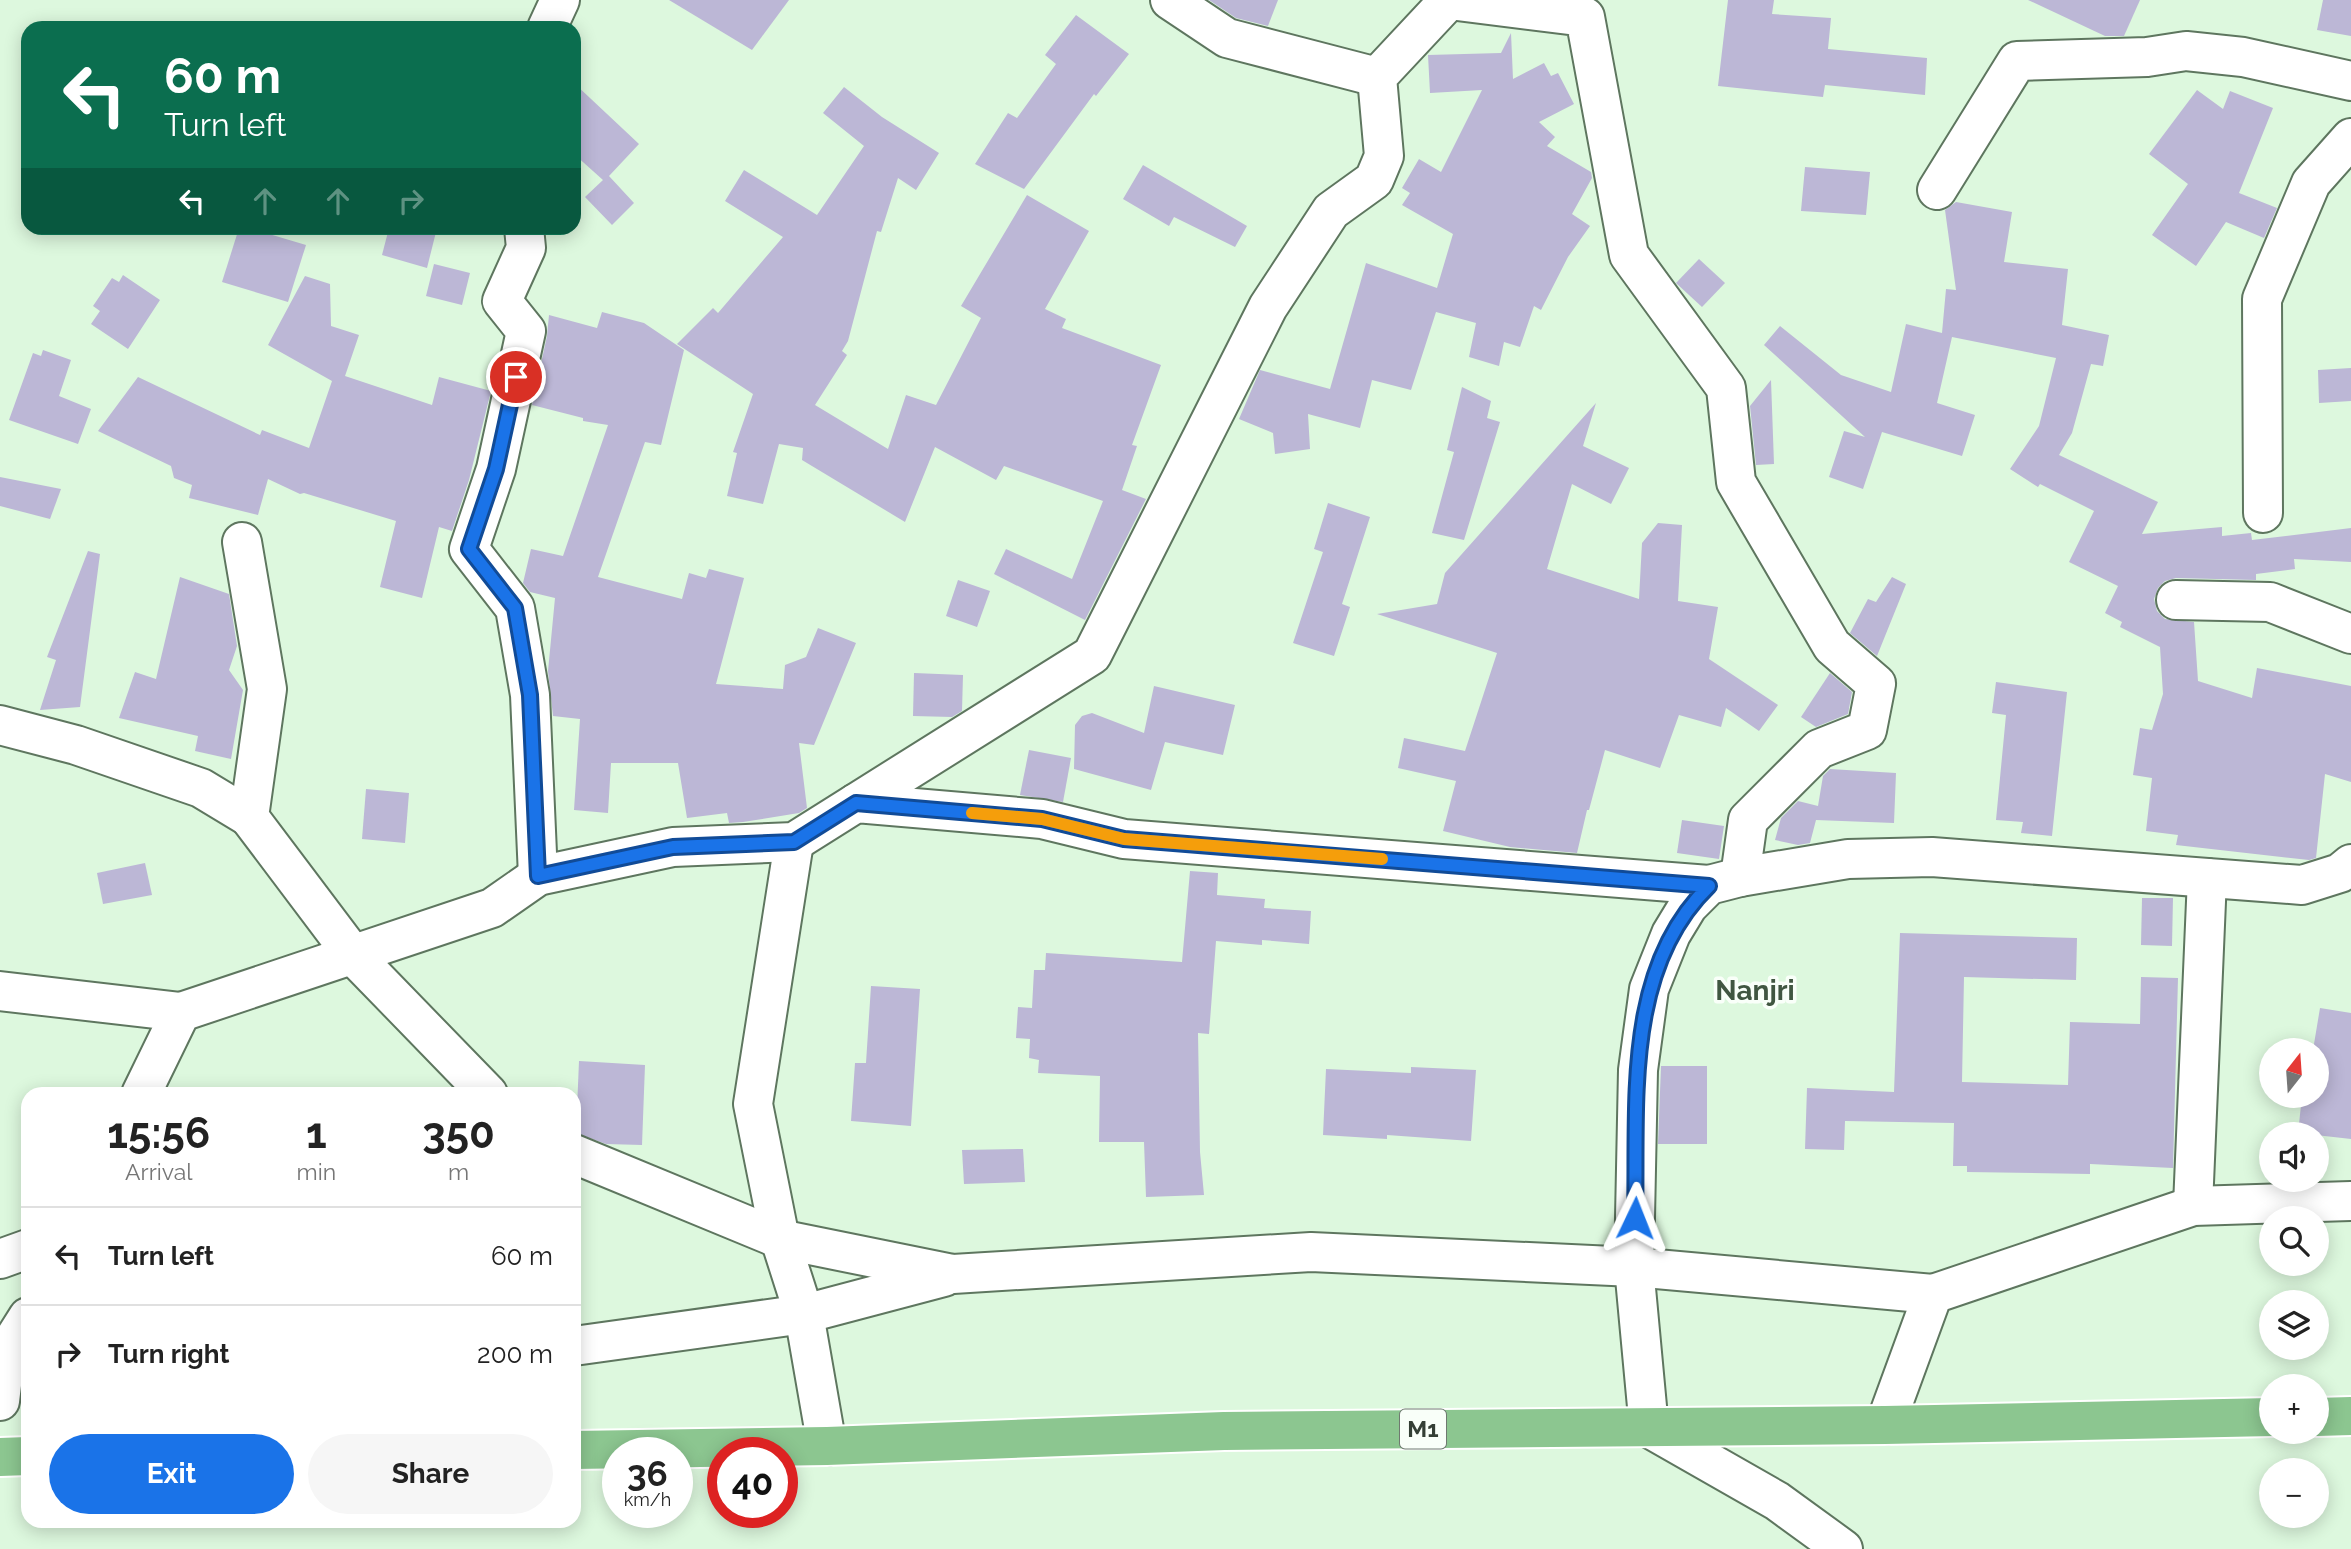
<!DOCTYPE html>
<meta charset="utf-8">
<style>
:root{--surface:#fff;--page:#f6f6f6;--text:#222;--muted:#767676;--line:#e0e0e0;--accent:#1a73e8}
body{margin:0;font-family:Raleway,sans-serif;background:var(--page);color:var(--text);height:100vh;display:flex;flex-direction:column;font-size:26px;white-space:nowrap}
*{box-sizing:border-box;margin:0}
p{font-size:23px;color:var(--muted)}
.icon{flex:none;width:38px;height:38px;fill:none;stroke:currentColor;stroke-width:2;stroke-linecap:round;stroke-linejoin:round}
.map{position:relative;flex:1;overflow:hidden}
.side{position:absolute;left:21px;top:1087px;width:560px;height:441px;display:flex;flex-direction:column;background:var(--surface);border-radius:21px;box-shadow:0 4px 18px #0003}
.side>*{flex:none}
.top-card{position:absolute;left:21px;top:21px;width:560px;height:214px;border-radius:21px;box-shadow:0 4px 18px #0003;background:#0b6e4f;color:#fff;overflow:hidden}
.needle{width:46px;rotate:17deg}
.tools{position:absolute;left:2259px;top:1038px;display:grid;gap:14px}
.tools a{display:grid;place-items:center;width:70px;height:70px;border-radius:50%;background:var(--surface);box-shadow:0 4px 18px #0003;font-size:35px}
.speed{position:absolute;left:602px;top:1437px;display:flex;gap:14px;font-size:35px;font-weight:700;text-align:center}
.speed>*{display:grid;place-content:center;width:91px;height:91px;border-radius:50%;background:var(--surface);box-shadow:0 4px 18px #0003;line-height:1}
.speed small{font-size:18px;font-weight:400}
.speed .limit{border:10px solid #d22;background:#fff;color:#111}
.pin{position:absolute;display:grid;place-items:center;width:60px;height:60px;color:#fff;margin:-30px;border:4px solid #fff;border-radius:50%;box-shadow:0 2px 7px #0007}
.me{position:absolute;width:77px;margin:-38px;rotate:2deg;stroke-linejoin:round;filter:drop-shadow(0 0 5px #0008)}
.turn{display:flex;align-items:center;gap:24px;height:147px;padding:0 28px;font-size:32px}
.turn .icon{width:91px;height:91px;stroke-width:2.5}
.turn b{display:block;font-size:49px;line-height:60px}
.lanes{display:flex;align-items:center;height:66px;padding:0 28px;background:#0003;justify-content:center;gap:35px;direction:ltr}
.lanes .off{opacity:.35}
.eta{display:flex;justify-content:space-evenly;align-items:center;height:119px;text-align:center}
.eta b{font-size:42px;font-weight:700;line-height:49px}
.button{display:flex;gap:14px;margin-top:auto;padding:14px 28px}
.button a{flex:1;height:80px;border-radius:42px;background:var(--accent);color:#fff;font-size:28px;font-weight:700;line-height:80px;text-align:center}
.button a+a{background:var(--page);color:var(--text)}
ul{padding:0;list-style:none}
li{display:flex;align-items:center;gap:21px;height:98px;padding:0 28px;border-top:2px solid var(--line)}
li div{flex:1}
li b{display:block;font-size:26px}
li em{font-style:normal}
.map>svg:first-child{display:block}
</style>
<div class="map">
<svg width="2351" height="1549" viewBox="0 0 2351 1549">
<rect width="100%" height="100%" fill="#ddf8de"/>
<g fill="#bcb7d6">
<path d="M669,0H789L752,50Z"/>
<path d="M1209,0H1278L1268,26L1236,18Z"/>
<path d="M1728,0H1774L1772,14L1831,18L1828,49L1927,58L1925,95L1825,85L1823,97L1718,86Z"/>
<path d="M2028,0H2140L2124,36H2105Z"/>
<path d="M2323,0H2351V36L2317,30Z"/>
<path d="M1076,15L1129,54L1096,96L1094,94L1024,189L975,164L1008,113L1017,118L1056,64L1045,55Z"/>
<path d="M1511,33L1513,79L1544,63L1551,76L1558,73L1574,104L1539,122L1555,137L1547,146L1591,172L1592,178L1572,214L1590,226L1568,257L1541,310L1534,306L1520,347L1504,342L1499,366L1469,357L1476,323L1436,312L1411,390L1372,380L1360,428L1308,414L1310,449L1275,454L1273,433L1239,419L1260,370L1330,389L1366,263L1437,288L1453,234L1402,205L1410,193L1402,188L1419,159L1441,172L1482,90L1430,93L1428,55L1501,53Z"/>
<path d="M574,83L639,144L609,176L634,203L612,225L585,197L603,180L574,154Z"/>
<path d="M844,87L882,117L939,153L916,190L898,178L881,232L877,231L848,341L842,351L847,355L815,405L888,449L906,395L936,405L981,318L961,306L1027,195L1089,231L1045,309L1066,319L1062,328L1161,365L1132,445L1137,446L1122,490L1146,499L1085,620L994,574L1006,549L1072,579L1103,501L1004,466L996,480L935,447L905,522L802,460L803,448L779,444L763,504L727,496L737,453L733,452L753,394L677,344L713,308L718,313L783,237L725,201L744,170L817,215L864,146L823,113Z"/>
<path d="M2197,90L2223,109L2230,91L2273,108L2239,193L2277,208L2264,238L2226,222L2196,266L2152,235L2188,184L2149,154Z"/>
<path d="M1143,165L1247,226L1235,247L1174,217L1169,226L1123,199Z"/>
<path d="M1805,167L1870,172L1866,215L1801,211Z"/>
<path d="M1956,202L2012,212L2004,262L2068,269L2062,325L2109,335L2103,366L2091,364L2072,433L2059,455L2158,502L2142,534L2222,527V536L2251,533L2252,540L2351,528V562L2294,559L2295,569L2256,574V580L2176,578L2165,581L2158,588L2154,599L2157,611L2165,619L2194,622L2198,681L2252,698L2257,668L2351,686V782L2325,774L2316,858L2309,860L2176,845L2178,835L2146,831L2152,778L2133,775L2140,728L2152,730L2163,694L2160,647L2120,627L2122,622L2105,613L2118,586L2069,562L2094,511L2040,484L2038,487L2010,469L2039,426L2056,358L1952,337L1937,403L1975,415L1962,456L1882,432L1863,489L1829,477L1844,431L1865,437L1764,345L1780,326L1841,375L1891,392L1906,324L1942,333L1946,289L1956,290L1945,210Z"/>
<path d="M239,228H249L306,245L288,302L222,282Z"/>
<path d="M389,228H437L427,268L382,255Z"/>
<path d="M1699,259L1725,283L1702,307L1676,283Z"/>
<path d="M434,264L470,273L462,305L426,296Z"/>
<path d="M123,275L160,300L128,349L91,324L100,311L93,306L112,278L119,282Z"/>
<path d="M305,276L330,284L331,326L359,335L345,376L432,405L439,377L491,391L469,480L452,531L439,527L422,598L380,587L396,521L304,493L300,494L268,479L258,515L189,498L192,485L174,478L171,466L98,431L138,377L260,435L262,430L309,448L332,381L268,345Z"/>
<path d="M602,312L644,323L684,350L661,445L645,442L598,577L682,599L689,573L706,578L709,569L744,578L716,684L783,689L785,665L806,657L818,628L856,643L814,745L799,743L807,808L799,813L743,822L729,823L727,813L687,818L678,763H611L608,813L574,810L580,719L553,716L548,671L555,598L530,592L523,583L531,549L563,556L608,425L583,421V418L532,405L547,336L549,315L597,328Z"/>
<path d="M43,350L71,360L59,396L91,409L78,444L9,420L33,353L41,356Z"/>
<path d="M2351,368V401L2319,403L2318,370Z"/>
<path d="M1771,380L1774,464L1756,465L1750,406Z"/>
<path d="M1462,387L1491,401L1487,418L1500,422L1464,540L1432,533L1454,452L1447,450Z"/>
<path d="M1596,403L1583,446L1629,468L1611,504L1572,484L1547,569L1639,599L1642,543L1658,523L1682,525L1678,601L1718,607L1709,659L1778,705L1759,731L1726,708L1721,727L1679,715L1660,768L1605,750L1589,810H1587L1577,853L1510,847L1443,831L1456,781L1398,768L1404,738L1465,751L1497,653L1377,614L1437,604L1445,573Z"/>
<path d="M0,477L61,489L50,519L0,506Z"/>
<path d="M1328,503L1370,517L1342,604L1350,607L1334,656L1293,643L1323,552L1314,549Z"/>
<path d="M88,551L100,554L80,707L40,710L56,660L47,657Z"/>
<path d="M180,577L229,594L237,646L229,670L243,690L231,759L195,751L198,736L119,718L135,672L156,679Z"/>
<path d="M1892,577L1906,584L1877,656L1850,633L1868,599L1876,602Z"/>
<path d="M958,580L990,591L977,627L946,616Z"/>
<path d="M914,673L963,675L962,711L952,717L913,716Z"/>
<path d="M1830,673L1852,692L1848,714L1816,727L1801,717Z"/>
<path d="M1996,682L2067,692L2052,836L2021,833L2023,822L1996,820L2006,715L1992,713Z"/>
<path d="M1154,686L1235,705L1223,755L1165,742L1151,790L1074,769L1075,725L1082,716L1092,713L1144,733Z"/>
<path d="M1029,750L1071,758L1063,802L1020,795Z"/>
<path d="M1830,769L1896,773L1894,823L1816,820L1810,843L1798,845L1775,840L1781,818L1798,801L1818,806L1823,776Z"/>
<path d="M366,789L409,793L405,843L362,839Z"/>
<path d="M1682,820L1724,826L1719,859L1677,853Z"/>
<path d="M145,863L152,895L103,904L97,873Z"/>
<path d="M1190,871L1218,873L1217,895L1265,899L1264,908L1311,911L1309,944L1262,940V945L1216,941L1209,1034L1198,1033L1200,1152L1204,1195L1146,1197L1144,1142H1099L1100,1076L1038,1073L1039,1060L1029,1058L1030,1039L1016,1038L1018,1007L1032,1008L1034,970H1045L1046,953L1182,962Z"/>
<path d="M2142,898H2173L2172,946L2141,945Z"/>
<path d="M1900,933L2077,938L2076,980L1964,977L1962,1082L2068,1085L2070,1022L2140,1024L2141,977L2178,978L2173,1168L2090,1164V1174L1967,1172V1166H1953L1954,1123L1845,1121L1844,1150L1805,1149L1807,1088L1894,1092Z"/>
<path d="M871,986L920,989L911,1126L851,1121L855,1063H866Z"/>
<path d="M2320,1008L2351,1013V1139L2298,1133L2302,1096H2317V1050H2313Z"/>
<path d="M579,1061L645,1065L642,1145L606,1144L576,1133Z"/>
<path d="M1661,1066H1707V1144H1658Z"/>
<path d="M1411,1067L1476,1070L1471,1141L1387,1135V1139L1323,1135L1326,1069L1411,1073Z"/>
<path d="M1023,1149L1025,1182L964,1184L962,1150Z"/>
</g>
<g fill="none" stroke-linecap="round" stroke-linejoin="round">
<defs>
<g id="street">
<path d="M1170,0L1227,38L1377,77"/>
<path d="M1449,0L1585,17L1629,255L1726,388L1736,482L1832,646L1876,684L1867,730L1819,749L1748,820L1740,877"/>
<path d="M547,28L560,0"/>
<path d="M1937,190L2017,61L2147,57L2186,51L2243,57L2351,81"/>
<path d="M524,228L526,248L502,301L526,331L496,469L469,549L515,608L530,695L538,876"/>
<path d="M2263,513L2262,299L2311,183L2351,138"/>
<path d="M242,542L267,689L249,817L353,955L488,1094"/>
<path d="M2176,600L2270,602L2351,634"/>
<path d="M0,725L76,745L201,788L249,817"/>
<path d="M856,803L1092,655L1268,307L1331,211L1374,180L1384,156L1377,77L1449,0"/>
<path d="M794,842L753,1104L780,1239L804,1314L827,1446"/>
<path d="M0,991L181,1012"/>
<path d="M141,1094L181,1012L492,908L538,876L673,847L794,842L856,803L1042,819L1124,839L1709,885"/>
<path d="M574,1154L780,1239L953,1274L1311,1252L1634,1267L1933,1294"/>
<path d="M2193,1206L2207,878"/>
<path d="M0,1259L28,1249"/>
<path d="M574,1346L804,1314L944,1277"/>
<path d="M0,1401L6,1352L28,1317"/>
<path d="M1885,1425L1933,1294L2193,1206L2351,1201"/>
<path d="M1649,1428L1777,1501L1843,1549"/>
</g>
<path id="secondary" d="M1649,1428L1634,1267L1638,1070L1649,989L1671,934L1688,906L1709,885L1740,877L1848,859L1932,857L2302,885L2340,873L2351,864"/>
<g id="highway">
<path d="M2317,1417L2351,1416"/>
<path d="M574,1450L827,1446L1224,1431L1885,1425L2272,1417"/>
<path d="M0,1457L28,1456"/>
</g>
</defs>
<use href="#street" stroke="#5e765f" stroke-width="42"/>
<use href="#secondary" stroke="#5e765f" stroke-width="42"/>
<use href="#highway" stroke="#fff" stroke-width="42"/>
<use href="#street" stroke="#fff" stroke-width="38"/>
<use href="#secondary" stroke="#fff" stroke-width="38"/>
<use href="#highway" stroke="#8cc690" stroke-width="38"/>
</g>
<g fill="none" stroke-linecap="round" stroke-linejoin="round">
<defs>
<path id="route" d="M516,377L496,469L469,549L515,608L530,695L538,876L673,847L794,842L856,803L1042,819L1124,839L1709,886C1622,970 1638,1107 1635,1218"/>
</defs>
<use href="#route" stroke="#114b97" stroke-width="18"/>
<use href="#route" stroke="#1a73e8" stroke-width="12"/>
<path stroke="#f59e0b" stroke-width="12" d="M972,813L1042,819L1124,839L1382,859"/>
</g>
<g text-anchor="middle" stroke-width="7" stroke-linejoin="round" paint-order="stroke">
<rect fill="#f9fff9" stroke="#6f7970" stroke-width="2" x="1400" y="1409.5" width="46" height="39" rx="5"/>
<g font-size="23" font-weight="bold" fill="#343f35">
<text x="1423" y="1437">M1</text>
</g>
<g font-size="28" font-weight="bold" fill="#405641" stroke="#f9fff9">
<text x="1755" y="1000">Nanjri</text>
</g>
</g>
</svg>
<div class="tools">
<a><svg class="needle" viewBox="-14 -14 28 28"><path d="M0-13l5 13h-10z" fill="#e53935"/><path d="M0 13l5-13h-10z" fill="#767676"/></svg></a>
<a><svg class="icon" aria-label="sound" viewBox="0 0 24 24"><path d="M4 9h4l5-4v14l-5-4H4zM17 9q2 3 0 6"/></svg></a>
<a><svg class="icon" aria-label="search" viewBox="0 0 24 24"><circle cx="10" cy="10" r="6"/><path d="M15 15l6 6"/></svg></a>
<a><svg class="icon" aria-label="layers" viewBox="0 0 24 24"><path d="M12 4l9 5-9 5-9-5zM3 14l9 5 9-5"/></svg></a>
<a>+</a>
<a>−</a>
</div>
<div class="speed"><div>36<small>km/h</small></div><div class="limit">40</div></div>
<div class="pin" style="left:516px;top:377px;background:#d93025"><svg class="icon" aria-label="arrive" viewBox="0 0 24 24"><path d="M6 21V4h12l-3 4 3 4H6"/></svg></div>
<svg class="me" style="left:1635px;top:1218px" viewBox="-20 -20 40 40"><path d="M0-17L14 15 0 8-14 15z" fill="#1a73e8" stroke="#fff" stroke-width="4"/></svg>
<div class="top-card">
<div class="turn"><svg class="icon" aria-label="left" viewBox="0 0 24 24"><path d="M17 20v-9H6M10 6l-5 5 5 5"/></svg><div><b>60 m</b>Turn left</div></div>
<div class="lanes"><svg class="icon" aria-label="left" viewBox="0 0 24 24"><path d="M17 20v-9H6M10 6l-5 5 5 5"/></svg><svg class="icon off" aria-label="ahead" viewBox="0 0 24 24"><path d="M12 20V5M6 11l6-6 6 6"/></svg><svg class="icon off" aria-label="ahead" viewBox="0 0 24 24"><path d="M12 20V5M6 11l6-6 6 6"/></svg><svg class="icon off" aria-label="right" viewBox="0 0 24 24"><path d="M7 20v-9h11M14 6l5 5-5 5"/></svg></div>
</div>
<section class="side">
<div class="eta">
<div><b>15:56</b><p>Arrival</p></div>
<div><b>1</b><p>min</p></div>
<div><b>350</b><p>m</p></div>
</div>
<ul>
<li><svg class="icon" aria-label="left" viewBox="0 0 24 24"><path d="M17 20v-9H6M10 6l-5 5 5 5"/></svg><div><b>Turn left</b></div><em>60 m</em></li>
<li><svg class="icon" aria-label="right" viewBox="0 0 24 24"><path d="M7 20v-9h11M14 6l5 5-5 5"/></svg><div><b>Turn right</b></div><em>200 m</em></li>
</ul>
<div class="button"><a>Exit</a><a>Share</a></div>
</section>
</div>
